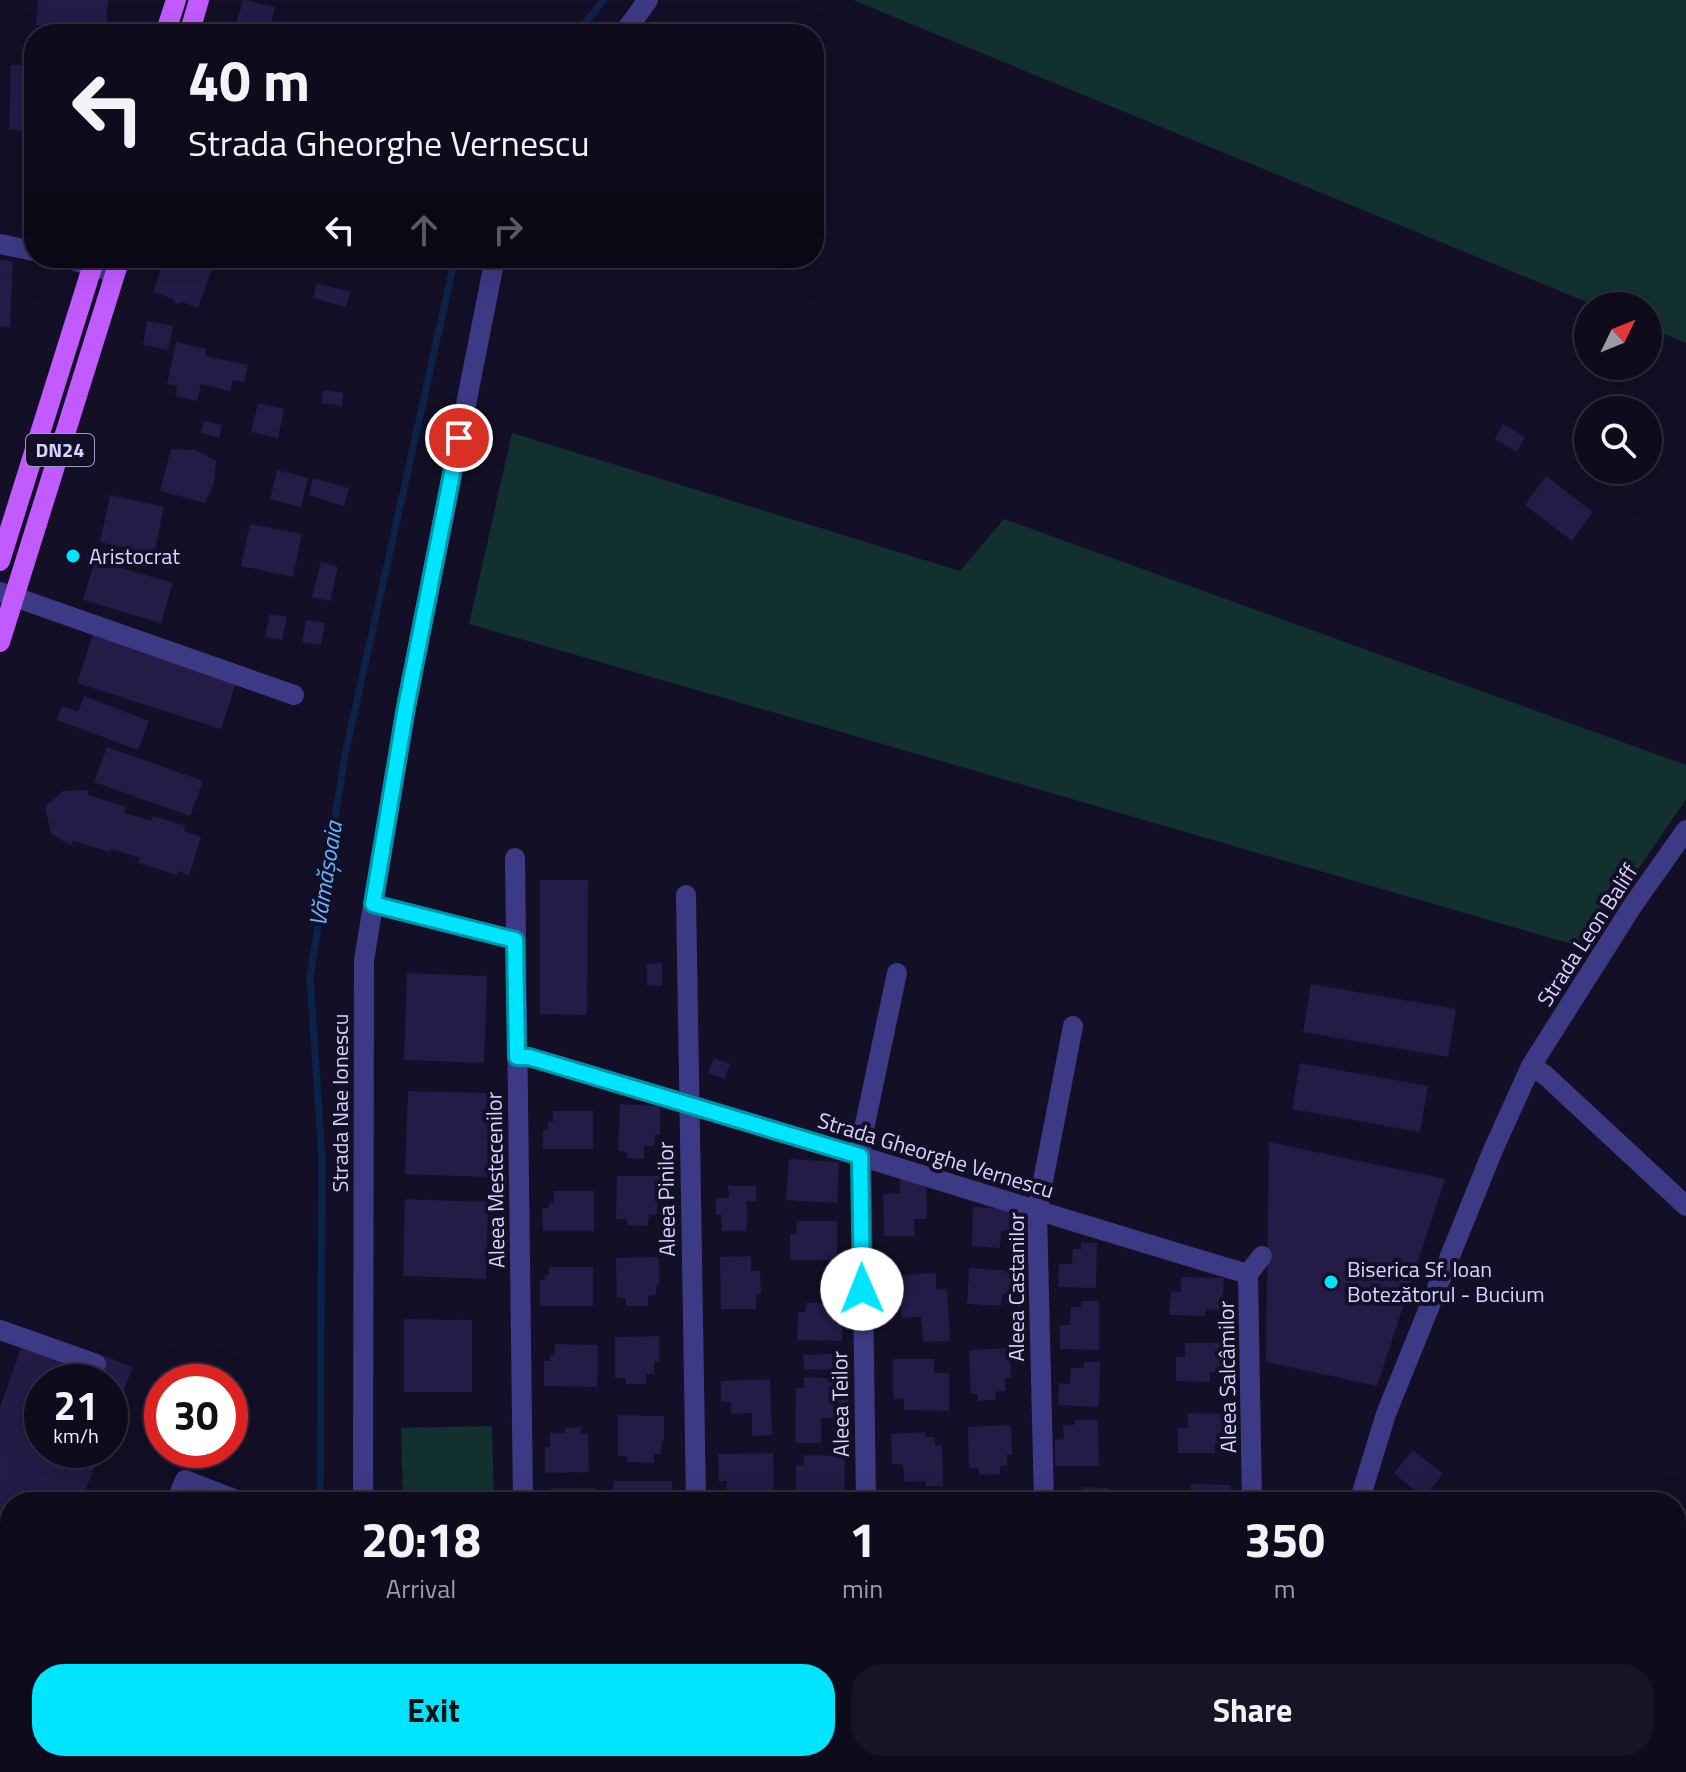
<!DOCTYPE html>
<meta charset="utf-8">
<style>
:root{--surface:#0e0b1c;--page:#171425;--text:#f1f3f6;--muted:#9b9ba3;--line:#2e2b3b;--accent:#00e5ff}
body{margin:0;font-family:"Titillium Web",sans-serif;background:var(--page);color:var(--text);height:100vh;display:flex;flex-direction:column;font-size:30px;white-space:nowrap}
*{box-sizing:border-box;margin:0}
p{font-size:26px;color:var(--muted)}
.icon{flex:none;width:44px;height:44px;fill:none;stroke:currentColor;stroke-width:2;stroke-linecap:round;stroke-linejoin:round}
.map{position:relative;flex:1;overflow:hidden}
.details{position:absolute;left:0px;top:1492px;width:1686px;height:280px;display:flex;flex-direction:column;background:var(--surface);border-radius:32px 32px 0 0;box-shadow:0 8px 32px #0002,0 0 0 2px var(--line)}
.details>*{flex:none}
.top-card{position:absolute;left:24px;top:24px;width:800px;height:244px;border-radius:32px;box-shadow:0 8px 32px #0002,0 0 0 2px var(--line);background:#0e0b1c;color:var(--text);overflow:hidden}
.needle{width:52px;rotate:47deg}
.tools{position:absolute;left:1574px;top:292px;display:grid;gap:16px}
.tools a{display:grid;place-items:center;width:88px;height:88px;border-radius:50%;background:var(--surface);box-shadow:0 8px 32px #0002,0 0 0 2px var(--line);font-size:40px}
.speed{position:absolute;left:24px;top:1364px;display:flex;gap:16px;font-size:40px;font-weight:700;text-align:center}
.speed>*{display:grid;place-content:center;width:104px;height:104px;border-radius:50%;background:var(--surface);box-shadow:0 8px 32px #0002,0 0 0 2px var(--line);line-height:1}
.speed small{font-size:20px;font-weight:400}
.speed .limit{border:12px solid #d22;background:#fff;color:#111}
.pin{position:absolute;display:grid;place-items:center;width:68px;height:68px;color:#fff;margin:-34px;border:4px solid #fff;border-radius:50%;box-shadow:0 2px 8px #0007}
.me{position:absolute;width:88px;margin:-44px;rotate:359deg;stroke-linejoin:round;filter:drop-shadow(0 0 6px #0008)}
.turn{display:flex;align-items:center;gap:28px;height:168px;padding:0 32px;font-size:36px}
.turn .icon{width:104px;height:104px;stroke-width:2.5}
.turn b{display:block;font-size:56px;line-height:68px}
.lanes{display:flex;align-items:center;height:76px;padding:0 32px;background:#0003;justify-content:center;gap:40px;direction:ltr}
.lanes .off{opacity:.35}
.eta{display:flex;justify-content:space-evenly;align-items:center;height:136px;text-align:center}
.eta b{font-size:48px;font-weight:700;line-height:56px}
.cta{display:flex;gap:16px;margin-top:auto;padding:16px 32px}
.cta a{flex:1;height:92px;border-radius:32px;background:var(--accent);color:#111;font-size:32px;font-weight:700;line-height:92px;text-align:center}
.cta a+a{background:var(--page);color:var(--text)}
.map>svg:first-child{display:block}
</style>
<div class="map">
<svg width="1686" height="1772" viewBox="0 0 1686 1772">
<rect width="100%" height="100%" fill="#130f26"/>
<g fill="#12302f">
<path d="M853,0H1686V343L1648,327V306H1596Z"/>
<path d="M512,433L960,571L1004,519L1686,765V799L1585,948L469,624Z"/>
<path d="M492,1426L494,1502H403L401,1428Z"/>
</g>
<g fill="none" stroke-linecap="round" stroke-linejoin="round">
<g stroke="#0c2248" stroke-width="7">
<path d="M576,34L604,0"/>
<path d="M320,1502L322,1159L310,977L345,755L455,258"/>
</g>
</g>
<g fill="#241b47">
<path d="M38,0H108L106,30L36,25Z"/>
<path d="M243,0L275,7L268,34H233Z"/>
<path d="M11,65H34V131L9,130Z"/>
<path d="M165,258H205L215,261L198,308L182,302L176,304L173,299L153,292Z"/>
<path d="M0,260L13,261L10,327L0,326Z"/>
<path d="M317,283L350,292L346,307L313,298Z"/>
<path d="M147,321L173,326L168,350L143,345Z"/>
<path d="M176,342L206,349L205,356L248,365L244,382L233,380L230,391L201,384L197,401L175,396L177,386L167,384Z"/>
<path d="M323,390L343,393L342,406L322,403Z"/>
<path d="M258,403L284,409L278,438L251,432Z"/>
<path d="M204,421L222,425L219,438L201,433Z"/>
<path d="M1503,424L1525,437L1517,452L1495,439Z"/>
<path d="M171,449L196,450L216,461L214,483L205,503L160,491Z"/>
<path d="M277,470L308,478L301,507L270,499Z"/>
<path d="M1546,476L1593,512L1572,541L1525,505Z"/>
<path d="M313,478L349,488L344,506L309,495Z"/>
<path d="M110,495L164,507L154,554L100,542Z"/>
<path d="M250,524L302,534L293,577L241,566Z"/>
<path d="M95,560L173,583L161,623L83,600Z"/>
<path d="M321,562L338,567L330,601L312,597Z"/>
<path d="M270,614L287,617L282,640L265,637Z"/>
<path d="M306,620L325,623L321,645L302,642Z"/>
<path d="M93,634L237,680L221,729L77,683Z"/>
<path d="M84,696L149,721L138,750L57,720L62,706L78,712Z"/>
<path d="M107,747L203,781L190,816L94,782Z"/>
<path d="M89,790L88,795L126,807L124,813L151,821L153,816L186,826L184,831L201,837L189,875L178,871L177,875L138,863L140,858L111,849L110,852L73,841L71,846L51,833L45,807L63,791Z"/>
<path d="M540,880H588L587,1015L540,1014Z"/>
<path d="M662,963V986L647,985V964Z"/>
<path d="M407,973L487,976L484,1063L404,1060Z"/>
<path d="M1311,984L1456,1009L1448,1057L1303,1032Z"/>
<path d="M714,1058L730,1064L725,1079L708,1073Z"/>
<path d="M1300,1063L1428,1086L1420,1132L1292,1109Z"/>
<path d="M408,1091L489,1093L487,1177L405,1174Z"/>
<path d="M620,1104L660,1106V1135H655L654,1146H644V1159L627,1158V1152L618,1151Z"/>
<path d="M553,1111H593V1149H543V1130H548V1122H553Z"/>
<path d="M1269,1142L1445,1179L1377,1386L1266,1362Z"/>
<path d="M789,1159L839,1162L837,1203L786,1200Z"/>
<path d="M617,1176H662V1203L657,1202V1214H649L648,1226L627,1225V1219H616Z"/>
<path d="M900,1179H926L927,1219H914L915,1236H884L883,1194L900,1193Z"/>
<path d="M728,1186H756V1201H747V1231H722L721,1215H716V1198H729Z"/>
<path d="M554,1191H594V1231H543L542,1208H549V1203H554Z"/>
<path d="M405,1199L488,1202L486,1279L403,1276Z"/>
<path d="M973,1207L1010,1209L1009,1232L1001,1231L1000,1248L972,1246Z"/>
<path d="M797,1221H837V1260H790V1234H796Z"/>
<path d="M1081,1242L1097,1243L1096,1288L1058,1287L1059,1264H1072L1073,1249H1081Z"/>
<path d="M751,1256V1271H760L761,1294H756V1309H721L720,1257Z"/>
<path d="M659,1257V1285H656V1295L648,1296V1306H626V1298H617L616,1258Z"/>
<path d="M549,1267H593V1306H540V1280H545V1275H549Z"/>
<path d="M969,1268L1013,1271L1011,1295L1002,1294L1001,1306L967,1304Z"/>
<path d="M936,1273V1289H947L950,1341L923,1342L921,1317L902,1318L901,1307L890,1308L888,1276Z"/>
<path d="M1181,1277L1224,1278L1222,1310L1206,1309L1205,1316L1169,1315L1171,1291L1181,1292Z"/>
<path d="M1081,1301H1099V1350L1060,1349V1325H1070L1071,1307H1081Z"/>
<path d="M806,1303H835L834,1313H843L842,1341L797,1340L798,1312H805Z"/>
<path d="M404,1319L472,1320V1392H404Z"/>
<path d="M659,1336V1362L654,1361V1374H646V1384H626V1378H615V1337Z"/>
<path d="M1185,1343H1225V1373L1210,1372V1382L1176,1381V1357H1185Z"/>
<path d="M555,1344L598,1345L597,1387L544,1386V1361H550V1355H555Z"/>
<path d="M21,1348L94,1374L101,1355L133,1367L110,1426V1382H42V1450H101L81,1502H10V1611L0,1607V1407Z"/>
<path d="M1010,1348L1011,1378H1005V1391L995,1392L996,1400L978,1401V1394H971L969,1350Z"/>
<path d="M832,1354L833,1369L804,1370L803,1355Z"/>
<path d="M893,1359H934V1373H949V1411L904,1410V1399H893Z"/>
<path d="M1084,1362H1100L1099,1407L1058,1405L1059,1383L1070,1384L1071,1368H1083Z"/>
<path d="M804,1377L849,1379L848,1419L821,1418V1443H795L796,1388H804Z"/>
<path d="M770,1379L772,1435L752,1436V1413L731,1414V1402H721V1381Z"/>
<path d="M1188,1413L1229,1414V1443H1215V1453H1178V1428H1188Z"/>
<path d="M618,1415L664,1416V1441H661V1454H654V1463L627,1462V1456H618Z"/>
<path d="M1075,1420H1098L1099,1466H1055V1440L1064,1439L1063,1425H1075Z"/>
<path d="M1011,1425L1012,1455H1007V1466H1000V1474L979,1475V1468H969L968,1427Z"/>
<path d="M581,1427V1434H588L589,1472L545,1473V1447H550V1433H565V1428Z"/>
<path d="M925,1432V1437H935V1446L942,1445L943,1486H926V1481L904,1482L903,1464H892L891,1434Z"/>
<path d="M1413,1450L1443,1474L1424,1498L1394,1473Z"/>
<path d="M773,1453L774,1502H753V1496H727V1481H719L718,1454Z"/>
<path d="M804,1455L845,1456L844,1492L796,1491V1465H804Z"/>
<rect x="613" y="1481" width="59" height="21"/>
<path d="M1191,1484L1231,1485V1502H1190Z"/>
<path d="M1082,1487L1109,1488L1108,1502H1071V1493H1082Z"/>
<rect x="551" y="1488" width="44" height="14"/>
<path d="M16,1762L37,1765L35,1772H14Z"/>
<rect x="550" y="1762" width="50" height="10"/>
<path d="M682,1762H708V1772H655V1769H682Z"/>
<path d="M835,1762H856L857,1772H837Z"/>
<path d="M927,1762H1006L1008,1772H929Z"/>
<path d="M1341,1762H1391L1383,1772H1333Z"/>
</g>
<g fill="none" stroke-linecap="round" stroke-linejoin="round">
<g stroke="#3d3a85" stroke-width="20">
<path d="M623,34L648,0"/>
<path d="M0,244L34,251"/>
<path d="M65,258L115,273"/>
<path d="M0,592L294,695"/>
<path d="M515,858L523,1502"/>
<path d="M686,895L696,1502"/>
<path d="M373,904L515,940"/>
<path d="M517,1057H529C769,1126 1008,1203 1248,1274"/>
<path d="M1531,1066L1545,1075L1686,1206"/>
<path d="M0,1330L96,1364"/>
<path d="M176,1502L185,1480L242,1502"/>
<path d="M363,1502L364,960L406,707L495,258"/>
<path d="M866,1502L861,1143L897,973"/>
<path d="M1044,1502L1037,1212L1073,1026"/>
<path d="M1252,1502L1248,1274L1262,1256"/>
<path d="M1359,1502L1386,1414L1493,1150L1531,1066L1633,905L1686,830"/>
<path d="M0,1640L10,1644"/>
<path d="M1676,1749L1686,1737"/>
<path d="M289,1762L314,1772"/>
<path d="M721,1762L723,1772"/>
<path d="M890,1762L892,1772"/>
<path d="M1138,1762L1162,1772"/>
<path d="M83,1772L85,1762"/>
<path d="M406,1772V1762"/>
<path d="M423,1772L442,1762"/>
<path d="M1092,1772L1093,1762"/>
<path d="M1253,1772L1254,1762"/>
<path d="M1276,1772L1279,1762"/>
<path d="M1658,1772L1666,1762"/>
</g>
<g stroke="#c25bff" stroke-width="20">
<path d="M165,34L176,0"/>
<path d="M189,34L199,0"/>
<path d="M0,561L95,258"/>
<path d="M0,642L120,258"/>
</g>
</g>
<g fill="none" stroke-linecap="round" stroke-linejoin="round">
<defs>
<path id="route" d="M459,438L406,707L373,904L515,940L517,1057H529L860,1156L862,1289"/>
</defs>
<use href="#route" stroke="#0095a6" stroke-width="20"/>
<use href="#route" stroke="#00e5ff" stroke-width="14"/>
</g>
<g fill="#00e5ff" stroke="#130f26" stroke-width="3">
<circle cx="73" cy="556" r="8"/>
<circle cx="1331" cy="1282" r="8"/>
</g>
<g text-anchor="middle" stroke-width="8" stroke-linejoin="round" paint-order="stroke">
<rect fill="#130f26" stroke="#9e99be" stroke-width="2" x="26" y="434" width="68" height="32" rx="6"/>
<g font-size="20" font-weight="bold" fill="#d9d4ff">
<text x="60" y="457">DN24</text>
</g>
<g font-size="22" fill="#d9d4ff" stroke="#130f26" text-anchor="start">
<text x="89" y="564">Aristocrat</text>
<text x="1347" y="1277">Biserica Sf. Ioan<tspan x="1347" dy="25">Botezătorul - Bucium</tspan></text>
</g>
<g font-size="22" fill="#d9d4ff" stroke="#130f26">
<text transform="translate(1587 935) rotate(-57)" y="8">Strada Leon Baliff</text>
<text transform="translate(340 1103) rotate(-90)" y="8">Strada Nae Ionescu</text>
<text transform="translate(936 1155) rotate(17)" y="8">Strada Gheorghe Vernescu</text>
<text transform="translate(495 1180) rotate(-91)" y="8">Aleea Mestecenilor</text>
<text transform="translate(666 1199) rotate(-91)" y="8">Aleea Pinilor</text>
<text transform="translate(1016 1287) rotate(-90)" y="8">Aleea Castanilor</text>
<text transform="translate(1227 1377) rotate(-91)" y="8">Aleea Salcâmilor</text>
<text transform="translate(840 1404) rotate(-91)" y="8">Aleea Teilor</text>
</g>
<g font-size="24" font-style="italic" fill="#62b6ff" stroke="#130f26">
<text transform="translate(326 874) rotate(-81)" y="8">Vămășoaia</text>
</g>
</g>
</svg>
<div class="tools">
<a><svg class="needle" viewBox="-14 -14 28 28"><path d="M0-13l5 13h-10z" fill="#e53935"/><path d="M0 13l5-13h-10z" fill="#9b9ba3"/></svg></a>
<a><svg class="icon" aria-label="search" viewBox="0 0 24 24"><circle cx="10" cy="10" r="6"/><path d="M15 15l6 6"/></svg></a>
</div>
<div class="speed"><div>21<small>km/h</small></div><div class="limit">30</div></div>
<div class="pin" style="left:459px;top:438px;background:#d93025"><svg class="icon" aria-label="arrive" viewBox="0 0 24 24"><path d="M6 21V4h12l-3 4 3 4H6"/></svg></div>
<svg class="me" style="left:862px;top:1289px" viewBox="-20 -20 40 40"><circle r="19" fill="#fff"/><path d="M0-13L10 11 0 6-10 11z" fill="#00e5ff"/></svg>
<div class="top-card">
<div class="turn"><svg class="icon" aria-label="left" viewBox="0 0 24 24"><path d="M17 20v-9H6M10 6l-5 5 5 5"/></svg><div><b>40 m</b>Strada Gheorghe Vernescu</div></div>
<div class="lanes"><svg class="icon" aria-label="left" viewBox="0 0 24 24"><path d="M17 20v-9H6M10 6l-5 5 5 5"/></svg><svg class="icon off" aria-label="ahead" viewBox="0 0 24 24"><path d="M12 20V5M6 11l6-6 6 6"/></svg><svg class="icon off" aria-label="right" viewBox="0 0 24 24"><path d="M7 20v-9h11M14 6l5 5-5 5"/></svg></div>
</div>
<section class="details">
<div class="eta">
<div><b>20:18</b><p>Arrival</p></div>
<div><b>1</b><p>min</p></div>
<div><b>350</b><p>m</p></div>
</div>
<div class="cta"><a>Exit</a><a>Share</a></div>
</section>
</div>
